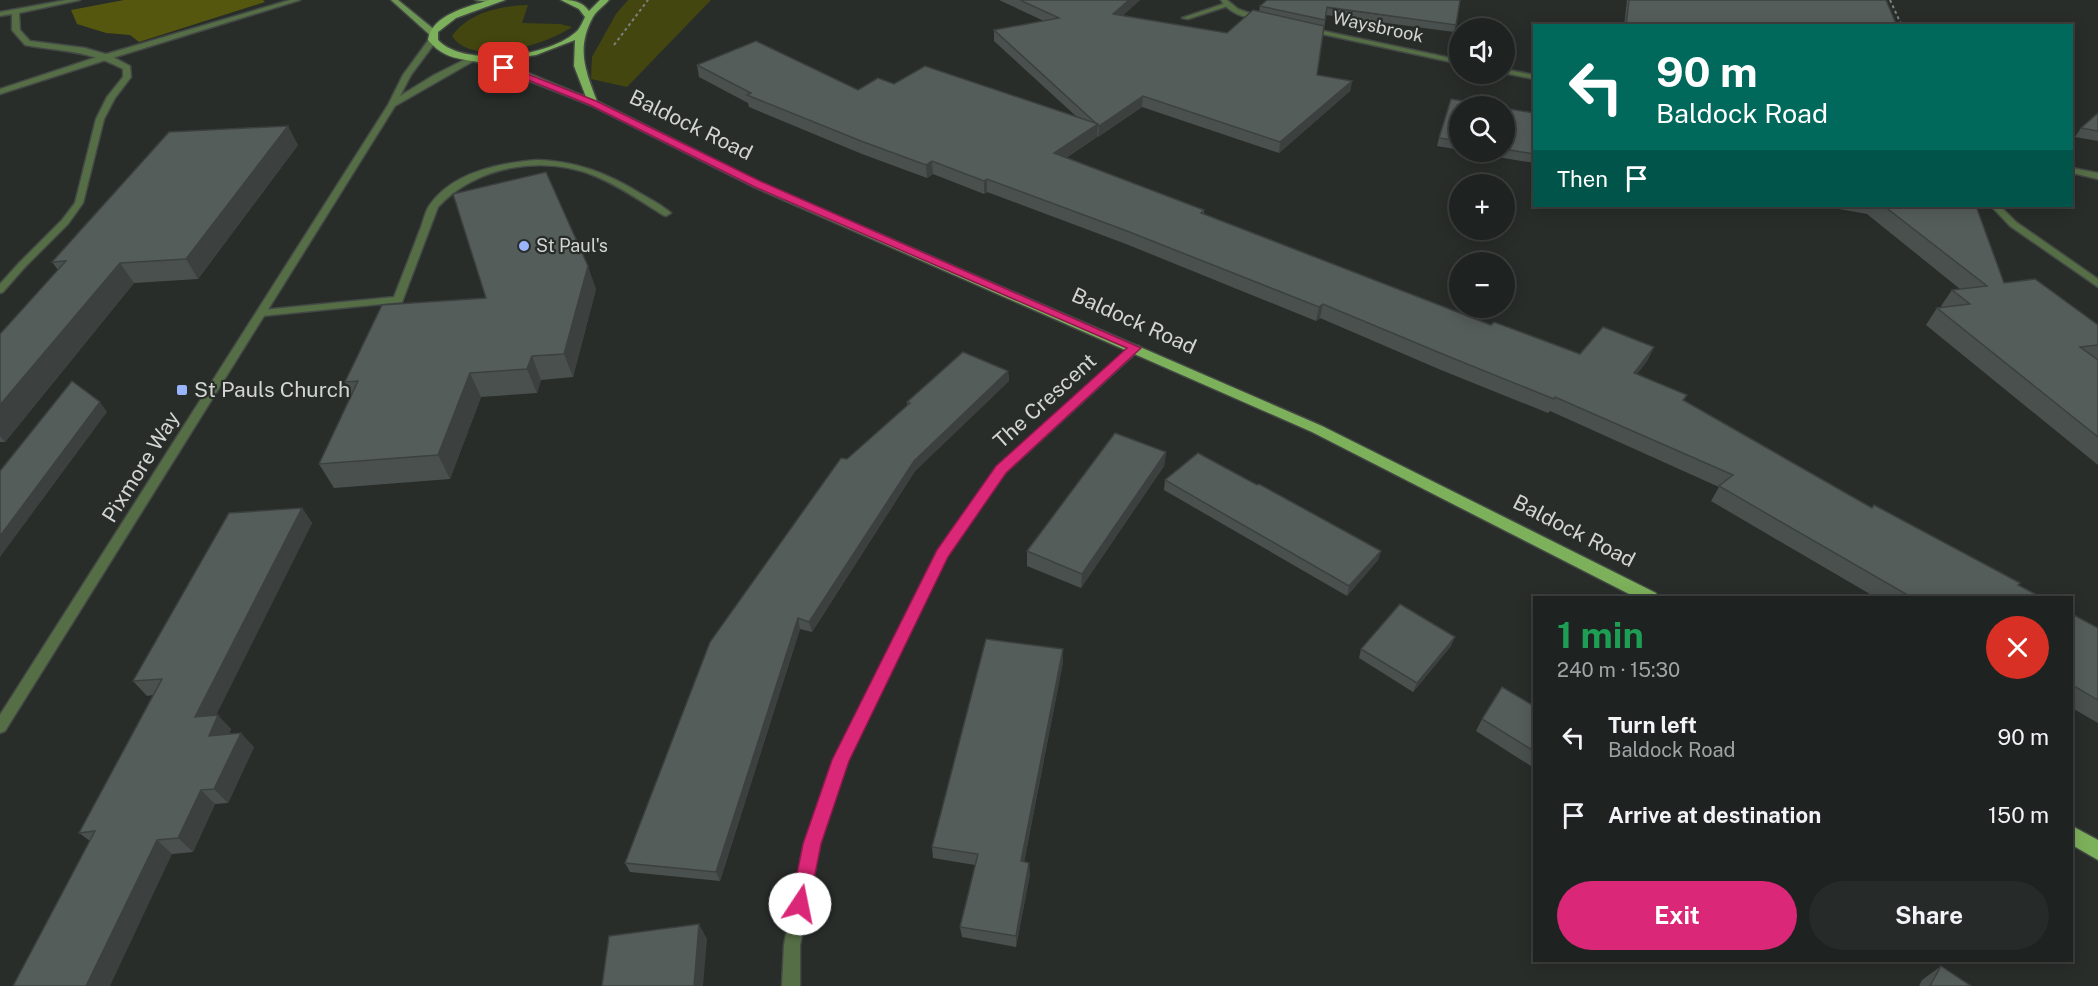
<!DOCTYPE html>
<meta charset="utf-8">
<style>
:root{--surface:#1e2220;--page:#262a29;--text:#f1f3f6;--muted:#a1a4a5;--line:#3c3f3e;--accent:#db2777}
body{margin:0;font-family:"Public Sans",sans-serif;background:var(--page);color:var(--text);height:100vh;display:flex;flex-direction:column;font-size:22px;white-space:nowrap}
*{box-sizing:border-box;margin:0}
p{font-size:20px;color:var(--muted)}
.icon{flex:none;width:33px;height:33px;fill:none;stroke:currentColor;stroke-width:2;stroke-linecap:round;stroke-linejoin:round}
.map{position:relative;flex:1;overflow:hidden}
.panel{position:absolute;left:1533px;top:596px;width:540px;height:366px;display:flex;flex-direction:column;background:var(--surface);border-radius:0px;box-shadow:0 3px 15px #0003,0 0 0 2px var(--line)}
.panel>*{flex:none}
.hud{position:absolute;left:1533px;top:24px;width:540px;height:183px;border-radius:0px;box-shadow:0 3px 15px #0003,0 0 0 2px var(--line);background:#00695c;color:#fff;overflow:hidden}
.fabs{position:absolute;left:1449px;top:18px;display:grid;gap:12px}
.fabs a{display:grid;place-items:center;width:66px;height:66px;border-radius:50%;background:var(--surface);box-shadow:0 3px 15px #0003,0 0 0 2px var(--line);font-size:30px}
.pin{position:absolute;display:grid;place-items:center;width:51px;height:51px;color:#fff;margin:-26px;border-radius:12px;box-shadow:0 3px 9px #0006}
.me{position:absolute;width:66px;margin:-33px;rotate:11deg;stroke-linejoin:round;filter:drop-shadow(0 0 4px #0008)}
.turn{display:flex;align-items:center;gap:21px;height:126px;padding:0 24px;font-size:27px}
.turn .icon{width:78px;height:78px;stroke-width:2.5}
.turn b{display:block;font-size:42px;line-height:51px}
.then{display:flex;align-items:center;height:57px;padding:0 24px;background:#0003;gap:12px;font-size:22px}
.round{display:grid;place-items:center;flex:none;width:63px;height:63px;border-radius:32px;background:var(--page)}
.headline{display:flex;align-items:center;justify-content:space-between;height:102px;padding:0 24px}
h1{font-size:36px;font-weight:700;line-height:45px;color:#1e9e55}
.button{display:flex;gap:12px;margin-top:auto;padding:12px 24px}
.button a{flex:1;height:69px;border-radius:36px;background:var(--accent);color:#fff;font-size:24px;font-weight:700;line-height:69px;text-align:center}
.button a+a{background:var(--page);color:var(--text)}
ul{padding:0;list-style:none}
li{display:flex;align-items:center;gap:18px;height:78px;padding:0 24px}
li div{flex:1}
li b{display:block;font-size:22px}
li em{font-style:normal}
.map>svg:first-child{display:block}
</style>
<div class="map">
<svg width="2098" height="986" viewBox="0 0 2098 986">
<rect width="100%" height="100%" fill="#282d2a"/>
<g fill="#44460f">
<path d="M628,0H711L627,87L591,79L592,57L616,14Z"/>
<path d="M528,5L522,23L560,24L572,27C548,44 472,68 452,36C469,12 500,6 528,5Z"/>
</g>
<path fill="#55570e" d="M124,0H263L265,2L139,42L130,35L106,33L77,24L71,10Z"/>
<g fill="none" stroke-linecap="round" stroke-linejoin="round">
<defs>
<g id="service">
<path d="M290,0H300L109,59L0,94V89L103,55Z"/>
<path d="M1226,3L1229,5L1228,6L1188,19L1182,18Z"/>
<path d="M537,160C577,161 609,174 643,195C652,200 663,206 671,213L666,216L663,215C641,201 619,186 595,176C543,154 476,166 438,207L402,302L262,316L257,313L262,310L394,297C402,276 411,254 419,232C423,224 424,214 429,206C452,172 499,163 537,160Z"/>
<path d="M22,262L25,263V267L3,292L0,293V284L19,263Z"/>
</g>
<g id="minor">
<path d="M66,0H80L19,13L20,30L30,41L85,48L109,55L130,66L131,77L115,98L104,119L83,203L68,224L25,267H19V263L62,220L75,203L96,119L107,97L123,77V69C87,50 64,52 25,45L12,30V14L0,16V12Z"/>
<path d="M1221,0H1227L1238,9L1266,19L1262,21C1246,17 1230,15 1221,0Z"/>
<path d="M1305,27L1460,60V64L1308,31L1304,29Z"/>
<path d="M1504,69L1534,75V79L1504,73Z"/>
<path d="M2072,168L2098,173V179L2072,173Z"/>
<path d="M1991,206H2000L2016,222L2098,279V287L2010,226Z"/>
<path d="M1135,345L1139,346L1140,348L1139,350L1005,473L947,556L848,760L820,844L800,945V986H782L784,945L804,844L834,760L936,554L997,467L1131,346Z"/>
</g>
<path id="tertiary" d="M430,38L437,40L411,75L400,96L434,75L470,57L477,59L395,106L5,731L0,733V715L388,105L403,75Z"/>
<g id="secondary">
<path d="M391,0H398L436,31V35H430Z"/>
<path d="M475,0H496V1L493,3Z"/>
</g>
<g id="primary">
<path d="M490,0H505L456,18L438,32V40C464,68 552,57 578,30C581,26 583,21 585,17L579,9L561,0C572,0 582,1 589,11L600,0H609C604,6 597,10 593,17C576,48 585,70 597,101L762,183L1322,426L1656,593L1658,597H1635L1312,432L754,187L590,105L501,70C475,55 450,67 428,40C431,15 469,6 490,0ZM575,40L574,66L586,97L499,61L536,55Z"/>
<path d="M2072,826L2098,840V860L2072,845Z"/>
</g>
</defs>
<use href="#service" stroke="#434845" stroke-width="3"/>
<use href="#minor" stroke="#434845" stroke-width="3"/>
<use href="#tertiary" stroke="#434845" stroke-width="3"/>
<use href="#secondary" stroke="#434845" stroke-width="3"/>
<use href="#primary" stroke="#434845" stroke-width="3"/>
<g stroke="#7d817f" stroke-width="2" stroke-dasharray="3 3" stroke-linecap="butt">
<path d="M1890,0L1902,26"/>
<path d="M614,45L648,0"/>
</g>
<use href="#service" fill="#556e46" fill-rule="evenodd"/>
<use href="#minor" fill="#556e46" fill-rule="evenodd"/>
<use href="#tertiary" fill="#556e46" fill-rule="evenodd"/>
<use href="#secondary" fill="#6c9453" fill-rule="evenodd"/>
<use href="#primary" fill="#7db05b" fill-rule="evenodd"/>
</g>
<g fill="#49504e">
<path d="M999,0H1140L1122,16L1227,33L1259,12L1260,6L1267,0L1456,25L1454,32L1326,15L1317,75L1352,81L1350,91L1279,153L1142,107L1098,137L1097,136V137L1066,158L1204,210V214L1491,325L1580,354L1654,347L1647,361L1637,374L1687,395L1684,400L1872,508L2041,597H1875L1711,501L1719,487L1550,411L1548,413L1441,370L1320,318L1316,321L1126,244L987,192L984,194L933,174L927,178L862,154L749,107L748,103L699,77L697,65L858,90L894,84L1078,118L994,41V30L1044,21Z"/>
<path d="M1627,0H1886L1897,26H1624Z"/>
<path d="M1460,106V150L1437,146L1439,138Z"/>
<path d="M1504,108L1534,113V163L1467,152H1504Z"/>
<path d="M2098,113V141L2075,137L2081,128Z"/>
<path d="M298,145L198,279L134,283L5,442H0V334L58,270L52,262Z"/>
<path d="M1838,206H1976L2004,283L2098,325V465L1926,325L1937,308H1943L1941,306L1952,290L1960,289L1867,214L1839,209Z"/>
<path d="M596,289L573,377L541,380L537,393L481,397L450,479L334,488L319,464L352,395L345,382Z"/>
<path d="M1008,371L1009,381L915,471L812,632L800,629L720,881L630,872L625,863L847,459L907,406V402Z"/>
<path d="M1166,452L1164,466L1081,588L1027,566V551Z"/>
<path d="M1165,480L1381,551L1378,560L1347,596L1164,490Z"/>
<path d="M302,508L312,523L216,715L231,729L229,734L254,747L228,803L215,804L193,852L172,854L90,841L79,833L153,695L147,696L133,681Z"/>
<path d="M2072,614L2098,628V723L2072,708Z"/>
<path d="M1451,646L1413,692L1359,658L1361,649Z"/>
<path d="M1063,649V662L1024,862L1030,874L1016,947L962,937L960,927L975,865L933,858L932,847Z"/>
<path d="M1534,706V768L1476,731L1482,719Z"/>
<path d="M1941,966L1971,986H1919L1922,980Z"/>
</g>
<g fill="#3c4140">
<path d="M1129,0H1140L1113,24V14Z"/>
<path d="M1352,81L1350,91L1279,153L1280,142Z"/>
<path d="M1143,96L1142,107L1098,137L1099,126Z"/>
<path d="M1098,124L1097,137L1054,166V153Z"/>
<path d="M288,126L298,145L198,279L186,259Z"/>
<path d="M932,161L933,174L927,178L926,165Z"/>
<path d="M987,179V192L984,194V181Z"/>
<path d="M120,263L134,283L5,442L0,436V405Z"/>
<path d="M588,266L596,289L573,377L564,354Z"/>
<path d="M1323,304L1320,318L1316,321L1319,307Z"/>
<path d="M1654,347L1647,361L1627,387L1634,373Z"/>
<path d="M532,356L541,380L537,393L527,369Z"/>
<path d="M1008,371L1009,381L915,471L812,632L809,622L914,461Z"/>
<path d="M470,373L481,397L450,479L438,455Z"/>
<path d="M100,402L107,412L0,557V536Z"/>
<path d="M1166,452L1164,466L1081,588L1082,574Z"/>
<path d="M302,508L312,523L208,731L195,717Z"/>
<path d="M1381,551L1378,560L1347,596L1349,586Z"/>
<path d="M798,618L800,629L720,881L716,872Z"/>
<path d="M1455,637L1451,646L1413,692L1417,683Z"/>
<path d="M1063,649V662L1022,873L1021,861Z"/>
<path d="M218,715L231,729L222,750L209,736Z"/>
<path d="M241,733L254,747L228,803L214,789Z"/>
<path d="M201,790L215,804L193,852L178,838Z"/>
<path d="M157,840L172,854L110,986H86Z"/>
<path d="M1029,863L1030,874L1016,947V936Z"/>
<path d="M699,924L707,939L703,986H694Z"/>
</g>
<g fill="#555d5b" stroke="#3c4140" stroke-width="1.5">
<path d="M1020,0H1129L1113,14L1227,33L1253,10L1324,26L1317,75L1352,81L1280,142L1143,96L1099,126L994,30L1059,18Z"/>
<path d="M1267,0H1460L1456,25L1327,7L1325,20L1260,6Z"/>
<path d="M1629,0H1886L1897,26H1626Z"/>
<path d="M756,41L858,90L878,78L894,84L925,66L1098,124L1054,153L1204,210L1201,213L1491,325L1494,322L1580,354L1603,327L1654,347L1634,373L1687,395L1683,400L1872,508L1874,505L2020,583L2018,585L2041,597H1911L1719,486L1733,475L1555,397L1554,399L1445,355L1323,304L1319,307L1127,231L987,179L984,181L932,161L926,165L861,141L747,95L751,93L697,65Z"/>
<path d="M1451,99L1495,106H1460V141L1439,138Z"/>
<path d="M1504,108L1534,113V154L1504,149Z"/>
<path d="M2098,113V131L2081,128Z"/>
<path d="M288,126L186,259L120,263L0,405V334L66,261L52,262L169,132Z"/>
<path d="M546,172L588,266L564,354L532,356L527,369L470,373L438,455L319,464L358,381L345,382L382,305L486,298L453,194Z"/>
<path d="M1884,206H1976L2004,283L2035,279L2098,325V345L2080,347L2098,360V437L1937,308L1970,304L1952,290L1987,286Z"/>
<path d="M963,352L1008,371L914,461L809,622L798,618L716,872L625,863L710,642L841,458L847,459L910,403L907,402Z"/>
<path d="M72,381L100,402L0,536V471Z"/>
<path d="M1115,433L1166,452L1082,574L1027,551Z"/>
<path d="M1198,453L1257,485L1259,484L1381,551L1349,586L1165,480Z"/>
<path d="M302,508L195,717L218,715L209,736L241,733L214,789L201,790L178,838L157,840L86,986H13L95,831L79,833L162,679L133,681L229,513Z"/>
<path d="M1400,604L1455,637L1417,683L1361,649Z"/>
<path d="M2072,614L2098,628V700L2072,685Z"/>
<path d="M986,639L1063,649L1021,861L1029,863L1016,936L960,927L978,854L932,847Z"/>
<path d="M1502,687L1534,706V751L1482,719Z"/>
<path d="M699,924L694,986H602L609,936Z"/>
<path d="M1941,966L1971,986H1930Z"/>
</g>
<path fill="#db2777" stroke="#8e194d" stroke-width="1.5" d="M501,66H507L596,101L762,182L1141,348L1006,473L948,557L849,761L821,844L809,904L807,911L800,913L794,911L791,904L803,844L832,760L937,550L996,466L1127,348L755,187L590,105L501,69Z"/>
<g fill="#9bb5fd" stroke="#282d2a" stroke-width="2">
<circle cx="524" cy="246" r="6"/>
<rect x="176" y="384" width="12" height="12" rx="3"/>
</g>
<g text-anchor="middle" stroke-width="4.5" stroke-linejoin="round" paint-order="stroke">
<g font-size="18" fill="#d2d5d3" stroke="#282d2a">
<text transform="translate(1378 27) rotate(12)" y="6">Waysbrook</text>
</g>
<g font-size="18" fill="#d2d5d3" stroke="#282d2a" text-anchor="start">
<text x="536" y="252">St Paul's</text>
</g>
<g font-size="21" fill="#d2d5d3" stroke="#282d2a">
<text transform="translate(691 125) rotate(26)" y="7">Baldock Road</text>
<text transform="translate(1134 321) rotate(24)" y="7">Baldock Road</text>
<text transform="translate(1045 401) rotate(-42)" y="7">The Crescent</text>
<text transform="translate(141 467) rotate(-58)" y="7">Pixmore Way</text>
<text transform="translate(1574 531) rotate(27)" y="7">Baldock Road</text>
</g>
<g font-size="21" fill="#d2d5d3" stroke="#282d2a" text-anchor="start">
<text x="194" y="397">St Pauls Church</text>
</g>
</g>
</svg>
<div class="fabs">
<a><svg class="icon" aria-label="sound" viewBox="0 0 24 24"><path d="M4 9h4l5-4v14l-5-4H4zM17 9q2 3 0 6"/></svg></a>
<a><svg class="icon" aria-label="search" viewBox="0 0 24 24"><circle cx="10" cy="10" r="6"/><path d="M15 15l6 6"/></svg></a>
<a>+</a>
<a>−</a>
</div>
<div class="pin" style="left:504px;top:68px;background:#d93025"><svg class="icon" aria-label="arrive" viewBox="0 0 24 24"><path d="M6 21V4h12l-3 4 3 4H6"/></svg></div>
<svg class="me" style="left:800px;top:904px" viewBox="-20 -20 40 40"><circle r="19" fill="#fff"/><path d="M0-13L10 11 0 6-10 11z" fill="#db2777"/></svg>
<div class="hud">
<div class="turn"><svg class="icon" aria-label="left" viewBox="0 0 24 24"><path d="M17 20v-9H6M10 6l-5 5 5 5"/></svg><div><b>90 m</b>Baldock Road</div></div>
<div class="then">Then<svg class="icon" aria-label="arrive" viewBox="0 0 24 24"><path d="M6 21V4h12l-3 4 3 4H6"/></svg></div>
</div>
<section class="panel">
<div class="headline"><div><h1>1 min</h1><p>240 m · 15:30</p></div><a class="round" style="background:#d93025;color:#fff"><svg class="icon" aria-label="close" viewBox="0 0 24 24"><path d="M6 6l12 12M18 6L6 18"/></svg></a></div>
<ul>
<li><svg class="icon" aria-label="left" viewBox="0 0 24 24"><path d="M17 20v-9H6M10 6l-5 5 5 5"/></svg><div><b>Turn left</b><p>Baldock Road</p></div><em>90 m</em></li>
<li><svg class="icon" aria-label="arrive" viewBox="0 0 24 24"><path d="M6 21V4h12l-3 4 3 4H6"/></svg><div><b>Arrive at destination</b></div><em>150 m</em></li>
</ul>
<div class="button"><a>Exit</a><a>Share</a></div>
</section>
</div>
